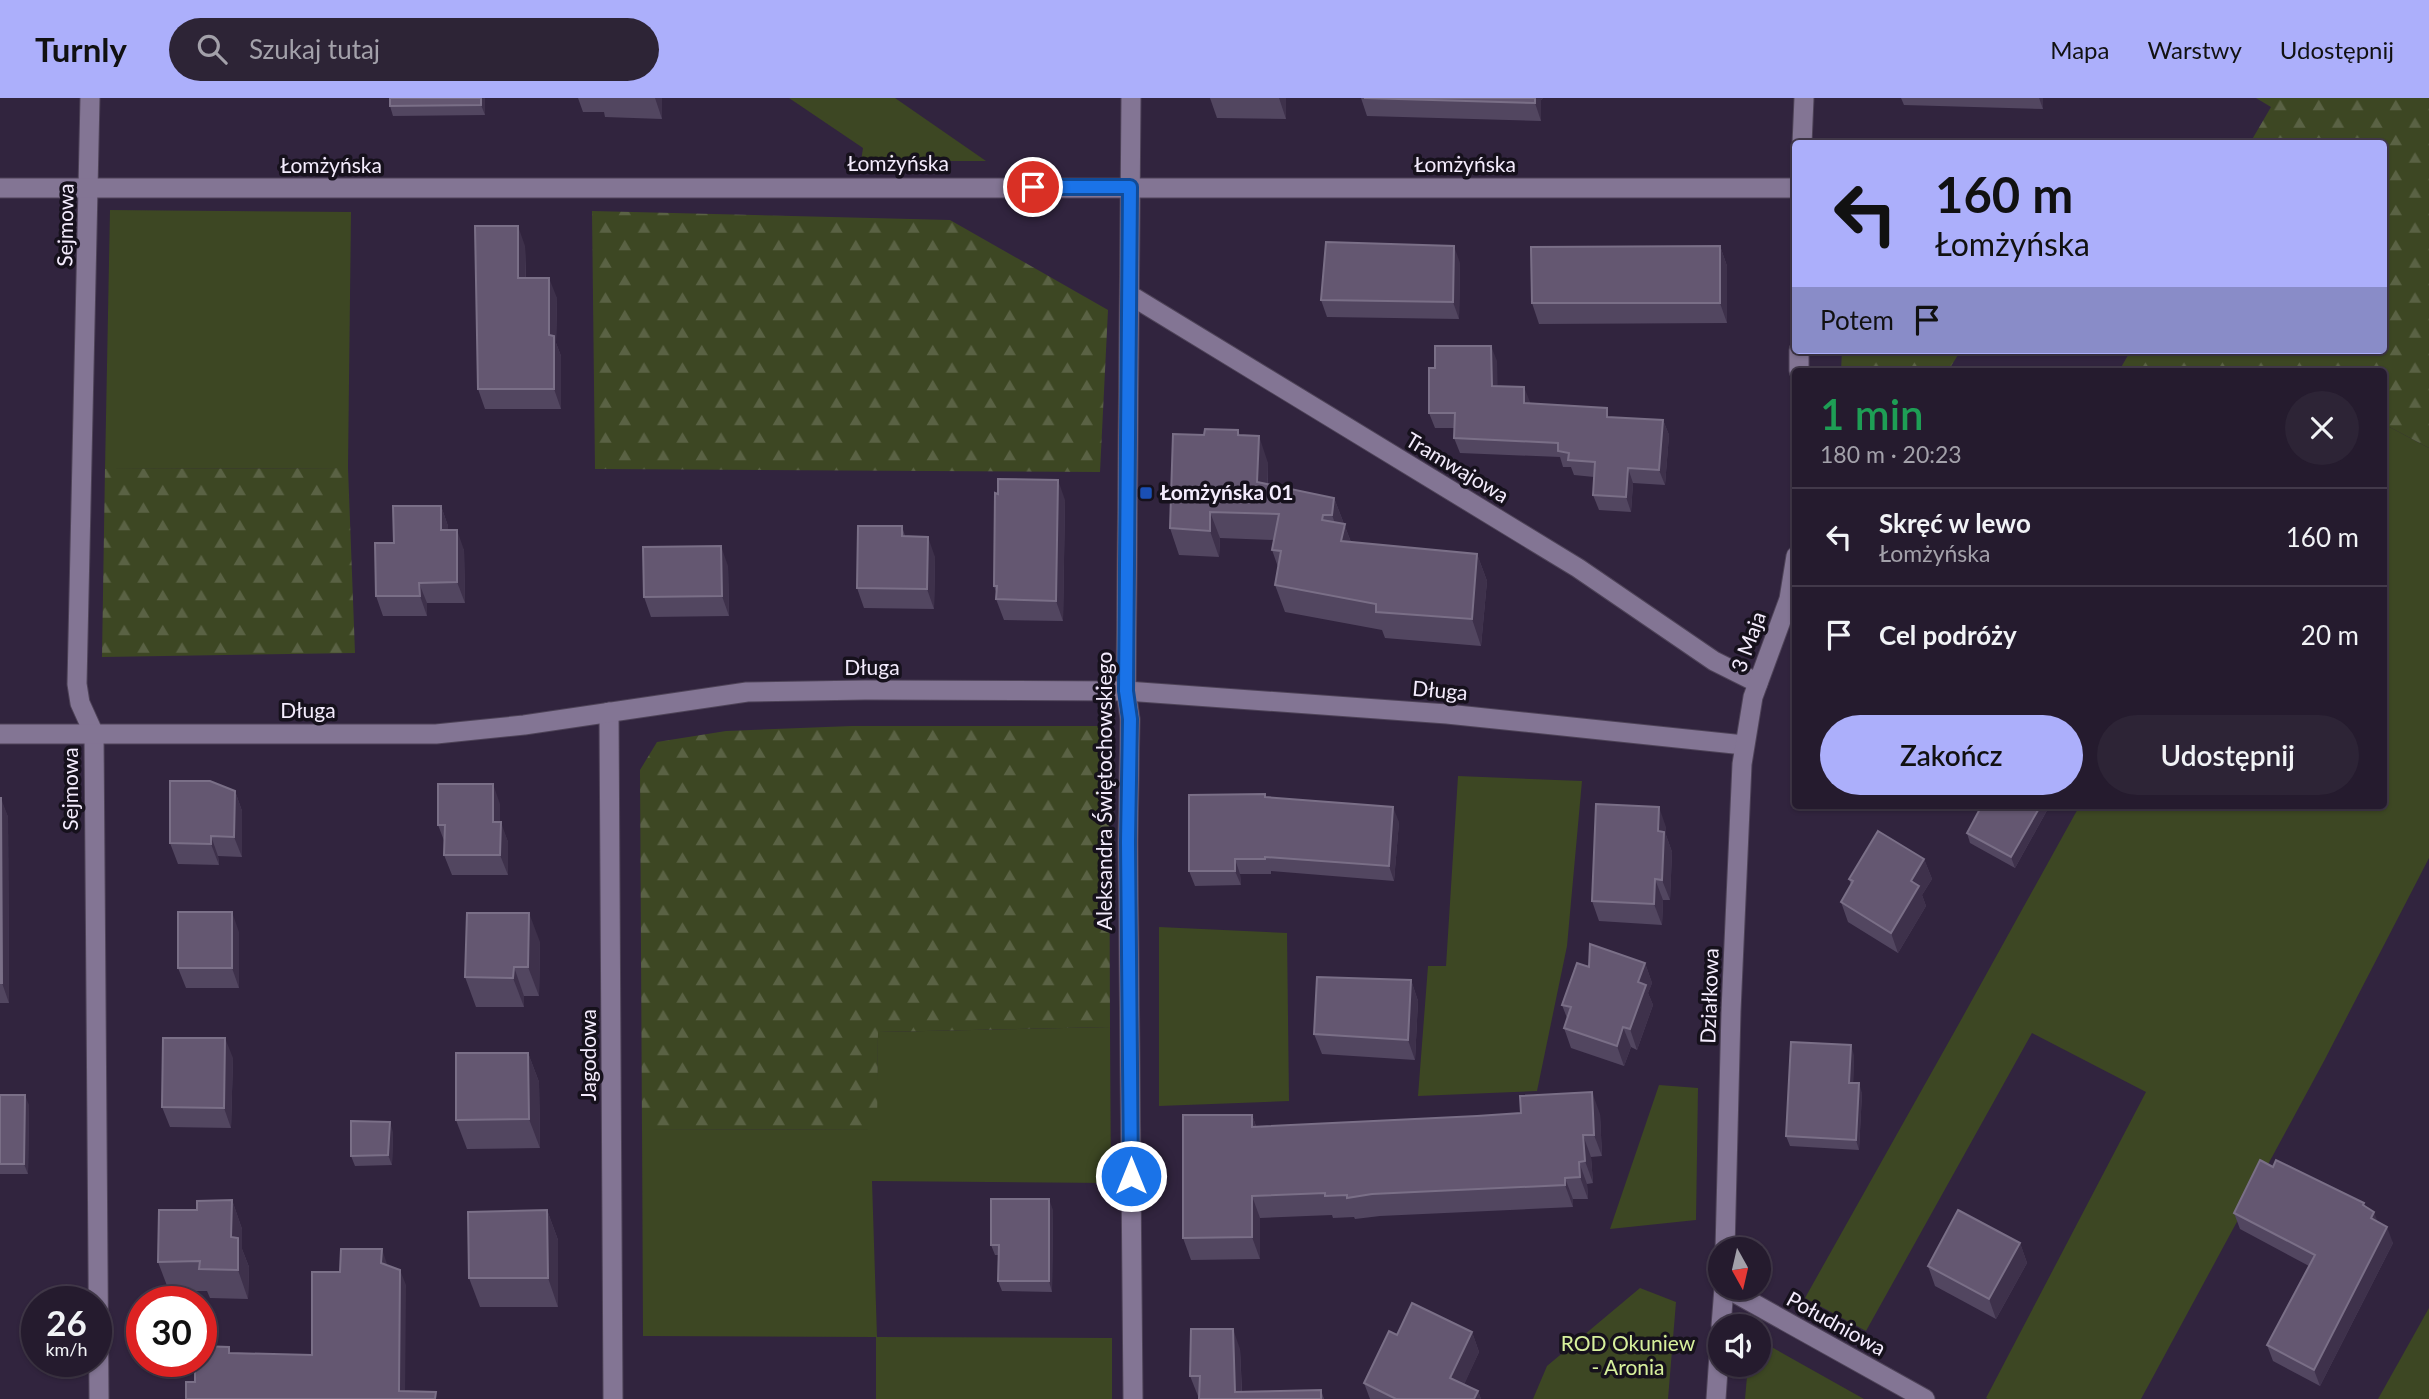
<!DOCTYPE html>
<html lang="pl">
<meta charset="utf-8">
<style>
:root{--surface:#251b2e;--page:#2d2436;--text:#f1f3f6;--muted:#a3a1aa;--line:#42394a;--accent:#acaffb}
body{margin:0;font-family:Lato,sans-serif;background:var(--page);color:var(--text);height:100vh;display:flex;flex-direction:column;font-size:26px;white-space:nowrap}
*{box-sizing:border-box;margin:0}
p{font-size:23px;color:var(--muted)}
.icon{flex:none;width:38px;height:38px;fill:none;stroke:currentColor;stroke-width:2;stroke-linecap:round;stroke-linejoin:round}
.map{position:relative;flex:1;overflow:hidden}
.panel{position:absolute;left:1792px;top:270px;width:595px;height:441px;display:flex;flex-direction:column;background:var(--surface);border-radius:7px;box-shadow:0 2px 5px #0004,0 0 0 2px var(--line)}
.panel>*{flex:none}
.hud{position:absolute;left:1792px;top:42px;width:595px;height:214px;border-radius:7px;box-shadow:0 2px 5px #0004,0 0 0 2px var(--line);background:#acaffb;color:#111;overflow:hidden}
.needle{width:46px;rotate:172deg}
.buttons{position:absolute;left:1708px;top:1139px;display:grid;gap:14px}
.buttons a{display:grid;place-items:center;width:63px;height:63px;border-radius:50%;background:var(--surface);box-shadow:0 2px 5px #0004,0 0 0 2px var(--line);font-size:35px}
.speed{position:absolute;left:21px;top:1188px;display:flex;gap:14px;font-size:35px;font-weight:700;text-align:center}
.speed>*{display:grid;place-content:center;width:91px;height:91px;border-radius:50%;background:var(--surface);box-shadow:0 2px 5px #0004,0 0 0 2px var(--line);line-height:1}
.speed small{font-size:18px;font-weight:400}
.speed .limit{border:10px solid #d22;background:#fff;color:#111}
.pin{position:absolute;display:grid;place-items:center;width:60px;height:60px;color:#fff;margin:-30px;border:4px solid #fff;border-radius:50%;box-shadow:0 2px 7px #0007}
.me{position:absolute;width:77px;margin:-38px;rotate:0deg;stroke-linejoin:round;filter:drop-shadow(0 0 5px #0008)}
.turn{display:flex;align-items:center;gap:24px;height:147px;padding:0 28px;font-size:32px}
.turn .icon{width:91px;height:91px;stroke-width:2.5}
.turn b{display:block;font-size:49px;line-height:60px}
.then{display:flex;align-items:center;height:66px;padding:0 28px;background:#0003;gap:14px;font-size:26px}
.round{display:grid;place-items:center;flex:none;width:74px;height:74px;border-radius:37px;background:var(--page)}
.overview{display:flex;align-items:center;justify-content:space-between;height:119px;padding:0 28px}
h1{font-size:42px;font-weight:600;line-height:52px;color:#1e9e55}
.button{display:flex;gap:14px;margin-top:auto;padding:14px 28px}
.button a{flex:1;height:80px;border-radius:42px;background:var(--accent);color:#111;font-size:28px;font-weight:600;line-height:80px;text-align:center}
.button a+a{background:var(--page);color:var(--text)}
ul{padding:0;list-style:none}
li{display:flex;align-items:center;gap:21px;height:98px;padding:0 28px;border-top:2px solid var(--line)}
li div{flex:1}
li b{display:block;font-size:26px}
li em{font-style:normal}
header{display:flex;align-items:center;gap:42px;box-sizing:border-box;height:98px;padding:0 35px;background:var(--accent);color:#111}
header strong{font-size:33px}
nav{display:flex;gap:38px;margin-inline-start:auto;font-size:24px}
.search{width:490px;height:63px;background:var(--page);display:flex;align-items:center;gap:18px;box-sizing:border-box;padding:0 24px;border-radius:38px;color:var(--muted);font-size:26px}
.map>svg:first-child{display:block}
</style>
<header>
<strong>Turnly</strong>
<div class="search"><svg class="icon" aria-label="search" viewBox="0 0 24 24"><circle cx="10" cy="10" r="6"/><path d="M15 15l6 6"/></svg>Szukaj tutaj</div>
<nav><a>Mapa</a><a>Warstwy</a><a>Udostępnij</a></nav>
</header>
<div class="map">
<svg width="2429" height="1301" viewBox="0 0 2429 1301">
<defs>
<pattern id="forest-firs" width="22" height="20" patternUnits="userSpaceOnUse" patternTransform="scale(1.75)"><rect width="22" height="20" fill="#3d4723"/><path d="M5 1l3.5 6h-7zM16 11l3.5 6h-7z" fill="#5a6244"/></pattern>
</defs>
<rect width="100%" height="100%" fill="#31243e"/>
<g fill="#3d4723">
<path d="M789,0H895L986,63H861L863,50Z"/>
<path d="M110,112L351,114L348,370L105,371Z"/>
<path d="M2384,326L2429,350V760L2324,963L2141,1301H1988L1986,1300L2146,994L2032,935L1866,1233L1805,1200L1961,922L2080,707H2384Z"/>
<path d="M1458,678L1582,683L1567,848L1537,993L1418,998L1428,868H1446Z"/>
<path d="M1159,829L1287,835L1289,1003L1159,1008Z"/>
<path d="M1110,929L1111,1085L872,1083L877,1239L1112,1240V1301H876V1239L643,1238L642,1032L876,1031L878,934Z"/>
<path d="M1659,987L1698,990L1696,1122L1610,1131Z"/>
<path d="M1640,1190L1676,1204L1668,1301H1533L1547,1268Z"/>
<path d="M2429,1210V1301H2378Z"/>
<path d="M1759,1242L1864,1301H1745L1748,1267H1759Z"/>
</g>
<g fill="url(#forest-firs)">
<path d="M2256,0H2429V350L2384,326V273H2119L2131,252H2384V46L2250,45L2271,9Z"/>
<path d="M592,113L950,122L1108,212L1100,374L595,371Z"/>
<path d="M1842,252H1961L1948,273H1841Z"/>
<path d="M348,370L355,555L102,559L105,371Z"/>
<path d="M852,628H1109L1110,929L878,934L877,1031L642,1032L640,672L657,644L726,633Z"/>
</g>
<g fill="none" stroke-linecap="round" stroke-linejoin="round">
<defs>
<g id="minor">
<path d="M90,0L77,586L80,605L94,636L99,1301"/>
<path d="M1131,0L1126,593L1130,621L1128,744L1133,1301"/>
<path d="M1802,46L1804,0"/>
<path d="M0,90H1796"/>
<path d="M1130,197L1578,470L1714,563L1758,585"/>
<path d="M1799,273V252"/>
<path d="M609,614L613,1301"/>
<path d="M0,636H436L524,627L747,594L865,592L1126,593L1447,616L1744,647"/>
<path d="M1725,1152L1731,913L1742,666L1753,599L1789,501L1796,458"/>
<path d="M1726,1190L1925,1301"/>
<path d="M1721,1228L1724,1190"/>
<path d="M1716,1301L1720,1242"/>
</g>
</defs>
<use href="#minor" stroke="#4e4358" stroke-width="21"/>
<use href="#minor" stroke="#837594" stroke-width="19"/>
</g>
<g fill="#524660">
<path d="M485,0V17L393,18L390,8Z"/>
<path d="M578,0H662V21L605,19L604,14H583Z"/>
<path d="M1210,0H1286V21L1217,20Z"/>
<path d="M1361,0H1543L1541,2V23L1367,18Z"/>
<path d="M1901,0H2043V11L1904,7Z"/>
<path d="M525,148L526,180L557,200L556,245L561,258V311H485L478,291Z"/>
<path d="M1720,148L1727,168V225L1539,226L1532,205Z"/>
<path d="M1460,165L1459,221L1327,219L1321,202Z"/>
<path d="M1497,263V288L1530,304V306L1610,319L1663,322L1669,337L1665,387L1633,385L1631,414L1599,412L1593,397L1594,379L1574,377L1571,369H1563L1560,359L1460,355L1454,340L1455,330H1435L1429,315Z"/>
<path d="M1238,332L1240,338L1268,365V386L1334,400L1351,444L1477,456L1487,483L1481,548L1385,540L1382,532L1285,514L1275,487L1278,469L1272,452L1274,442L1220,440L1219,459L1179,457L1170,430L1204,337Z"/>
<path d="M1065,402L1063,523L1004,522L996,501V494L994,488Z"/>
<path d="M441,408L448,428V432L464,452L465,505H427V518H383L376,498L394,445Z"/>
<path d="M902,428L905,438L935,459L934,511L864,510L857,490Z"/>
<path d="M728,468L729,518L651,519L644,499Z"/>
<path d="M235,693L242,713V759L218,758L219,767L178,766L170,745Z"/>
<path d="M1266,699L1399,724L1394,783L1271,773V776H1240L1241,787L1195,788L1189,773Z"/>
<path d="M0,700L8,719L9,905H0Z"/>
<path d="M500,706V724L508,744V777H452L444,757L445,745L438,727Z"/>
<path d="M2050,707L2015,770L1970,745L1967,735Z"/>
<path d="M1666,729V737L1672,754L1670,802H1663L1662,827L1599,823L1592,803Z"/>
<path d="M1924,761L1932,781L1922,797L1926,808L1898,855L1848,824L1841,804L1851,787L1849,781Z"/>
<path d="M239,834V890H186L178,870Z"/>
<path d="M540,844L539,898H524V909H476L465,879Z"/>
<path d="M1645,865L1652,885L1648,895L1653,907L1637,952L1631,949L1624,968L1571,950L1564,930L1567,920L1562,907L1589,869Z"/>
<path d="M1411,882L1418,903L1415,962L1322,956L1314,936Z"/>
<path d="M528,955L539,984L540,1050L467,1051L456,1022Z"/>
<path d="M1854,957L1853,985L1862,995L1859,1052L1790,1048L1786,1038Z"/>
<path d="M233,960L231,1030L170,1029L162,1009Z"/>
<path d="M0,997L29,1007L28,1076H0Z"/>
<path d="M1600,1016L1602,1058L1591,1059L1593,1085L1587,1086L1588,1101H1573V1109L1380,1118L1355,1121L1354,1119L1333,1120L1332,1117L1260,1120V1161L1191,1162L1183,1140L1252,1017L1256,1028Z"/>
<path d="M393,1034L392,1067L355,1068L351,1058Z"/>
<path d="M2273,1069L2365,1108L2378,1124L2393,1145L2320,1288L2273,1263L2267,1247L2309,1168L2240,1131L2234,1115Z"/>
<path d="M232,1102L242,1131V1151L249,1169L248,1201L210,1200L207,1193H169L158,1164L197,1112Z"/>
<path d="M547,1112L558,1142V1209H480L469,1180Z"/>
<path d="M1053,1112L1052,1194L1002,1193L998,1183V1157H995L991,1147Z"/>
<path d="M2020,1145L2027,1165L1996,1221L1935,1188L1928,1168Z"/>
<path d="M1472,1234L1479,1254L1464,1286L1478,1293L1481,1301H1370L1364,1285L1397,1237Z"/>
<path d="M1240,1251L1242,1293L1321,1292L1324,1301H1199V1298H1198L1190,1278Z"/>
</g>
<g fill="#3e314b">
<path d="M481,0H485V17L481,7Z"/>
<path d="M655,0H662V21Z"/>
<path d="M1279,0H1286V21Z"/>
<path d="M1535,0H1543L1541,2V23L1535,5Z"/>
<path d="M2039,0H2043V11Z"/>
<path d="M518,128L525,148L526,200L518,180Z"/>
<path d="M1454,148L1460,165L1459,221L1453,204Z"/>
<path d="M1720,148L1727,168V225L1720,205Z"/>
<path d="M549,180L557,200L556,245L561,258V311L554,291L549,237Z"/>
<path d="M1491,248L1497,263L1498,303L1492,288Z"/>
<path d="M1524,289L1530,304V321L1524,305Z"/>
<path d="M1663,322L1669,337L1665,387L1659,372Z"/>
<path d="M1259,338L1268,365L1267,410L1257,384Z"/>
<path d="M1628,370L1633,385L1631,414L1626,399Z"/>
<path d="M1058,382L1065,402L1063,523L1056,503Z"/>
<path d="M1334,400L1354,452L1351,470L1332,417Z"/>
<path d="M441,408L448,428V452L441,432Z"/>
<path d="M1210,414L1220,440L1219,459L1210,433Z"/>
<path d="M457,432L464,452L465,505L457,484Z"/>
<path d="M928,439L935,459L934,511L927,491Z"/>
<path d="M721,448L728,468L729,518L722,498Z"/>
<path d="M1477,456L1487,483L1481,548L1472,521Z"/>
<path d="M419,485L427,505V518L420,498Z"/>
<path d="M493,686L500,706V744L493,724Z"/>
<path d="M235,693L242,713V759L234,739Z"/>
<path d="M1,700L8,719L9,905L2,885Z"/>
<path d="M2041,707H2050L2015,770L2011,759Z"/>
<path d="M1393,709L1399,724L1394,783L1389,768Z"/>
<path d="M1659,709L1666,729V737L1672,754L1670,802L1662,782L1658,733Z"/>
<path d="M501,724L508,744V777L500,757Z"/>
<path d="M211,738L218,758L219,767L211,746Z"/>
<path d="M1235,761L1240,776L1241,787L1235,773Z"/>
<path d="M1924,761L1932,781L1922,797L1926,808L1898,855L1891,835L1911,783Z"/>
<path d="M1655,781L1663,802L1662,827L1654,806Z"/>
<path d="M232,814L239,834V890L232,870Z"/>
<path d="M529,815L540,844L539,898L528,869Z"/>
<path d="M1645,865L1652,885L1648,895L1653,907L1637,952L1630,931L1638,884Z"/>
<path d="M514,869L524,898V909L513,880Z"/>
<path d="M1411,882L1418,903L1415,962L1408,942Z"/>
<path d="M1623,929L1631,949L1624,968L1617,948Z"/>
<path d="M225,940L233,960L231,1030L224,1010Z"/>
<path d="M1851,947L1854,957L1853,995L1849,985Z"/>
<path d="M528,955L539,984L540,1050L529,1021Z"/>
<path d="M1859,985L1862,995L1859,1052L1856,1042Z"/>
<path d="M1592,994L1600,1016L1602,1058L1594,1037Z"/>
<path d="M25,997L29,1007L28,1076L24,1066Z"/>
<path d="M1252,1017L1260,1039L1252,1029Z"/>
<path d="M390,1024L393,1034L392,1067L388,1057Z"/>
<path d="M1583,1037L1591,1059L1593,1085L1585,1063Z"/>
<path d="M1579,1064L1587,1086L1588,1101L1580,1079Z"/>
<path d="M1565,1080L1573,1101V1109L1565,1087Z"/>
<path d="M1252,1098L1260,1120V1161L1252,1139Z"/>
<path d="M1049,1101L1053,1112L1052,1194L1049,1183Z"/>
<path d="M232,1102L242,1131V1151L249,1169L248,1201L238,1172L231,1139Z"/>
<path d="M547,1112L558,1142V1209L548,1180Z"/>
<path d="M2374,1114L2380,1130L2371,1120Z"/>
<path d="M2387,1129L2393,1145L2320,1288L2314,1272Z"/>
<path d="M2020,1145L2027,1165L1996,1221L1989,1201Z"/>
<path d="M382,1151L387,1166V1180L381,1165Z"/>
<path d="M400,1172L406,1187L405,1301L399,1293Z"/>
<path d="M1233,1231L1240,1251L1242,1301L1235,1294Z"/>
<path d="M1472,1234L1479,1254L1458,1300L1450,1280Z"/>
<path d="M1478,1293L1481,1301H1474Z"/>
</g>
<g fill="#645771" stroke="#7a6f87" stroke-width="2">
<path d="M390,0H481V7L390,8Z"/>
<path d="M1364,0H1535V5Z"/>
<path d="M475,128H518V180H549V237L554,238V291H478Z"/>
<path d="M1326,144L1454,148L1453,204L1321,202Z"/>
<path d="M1720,148V205H1532L1531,149Z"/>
<path d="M1435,248H1491L1492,288L1524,289V305L1607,310V319L1663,322L1659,372L1628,370L1626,399L1593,397L1595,364L1568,362L1569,355L1558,353V345L1454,340L1455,315H1429V270H1435Z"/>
<path d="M1205,331L1238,332V337L1259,338L1257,384L1334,400L1332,417H1323L1322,422L1345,426L1341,443L1477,456L1472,521L1376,514V506L1275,487L1281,453L1272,452L1279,416L1210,414V433L1170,430L1173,336L1204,337Z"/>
<path d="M998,381L1058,382L1056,503L996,501L997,488H994L995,395L998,396Z"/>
<path d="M393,408H441V432H457V484L419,485L420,498H376L375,445H394Z"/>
<path d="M858,428H902V438L928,439L927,491L857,490Z"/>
<path d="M721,448L722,498L644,499L643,449Z"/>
<path d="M170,683H210L235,693L234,739L211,738V746L170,745Z"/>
<path d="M438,686H493V724H501L500,757H444L445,727H438Z"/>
<path d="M1265,696V699L1393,709L1389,768L1265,759V761H1235V773H1189V697Z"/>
<path d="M0,700H1L2,885H0Z"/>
<path d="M1596,706L1659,709L1658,733L1664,734L1662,782L1655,781L1654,806L1592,803Z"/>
<path d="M1982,707H2041L2011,759L1967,735Z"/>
<path d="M1878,733L1924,761L1911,783L1919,788L1891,835L1841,804L1853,783L1849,781Z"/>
<rect x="178" y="814" width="54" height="56"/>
<path d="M467,815H529L528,869H514L513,880L465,879Z"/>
<path d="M1590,846L1645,865L1638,884L1646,887L1630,931L1623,929L1617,948L1564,930L1571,909L1562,907L1577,865L1589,869Z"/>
<path d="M1317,879L1411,882L1408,942L1314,936Z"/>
<path d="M163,940H225L224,1010L162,1009Z"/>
<path d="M1791,944L1851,947L1849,985H1859L1856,1042L1786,1038Z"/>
<path d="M456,955H528L529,1021L456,1022Z"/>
<path d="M1592,994L1594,1037H1583L1585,1063L1579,1064L1580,1079L1565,1080V1087L1372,1096L1347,1100V1097L1325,1098V1095L1252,1098V1139L1183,1140V1017H1252V1029L1477,1018L1521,1015L1520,998Z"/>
<path d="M0,997H25L24,1066H0Z"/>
<path d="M351,1023L390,1024L388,1057L351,1058Z"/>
<path d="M2260,1062L2273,1069L2276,1062L2364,1105L2363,1107L2374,1114L2371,1120L2387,1129L2314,1272L2267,1247L2315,1157L2234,1115Z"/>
<path d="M991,1101H1049V1183H998L999,1147H991Z"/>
<path d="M232,1102L231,1139L238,1140V1172L199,1171L200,1163L158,1164L159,1112H197V1103Z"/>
<path d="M547,1112L548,1180H469L468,1114Z"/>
<path d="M1958,1112L2020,1145L1989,1201L1928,1168Z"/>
<path d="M341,1151H382L381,1165L400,1172L399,1293L436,1294L435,1301H186V1284H195V1264H201V1248L229,1249V1255L312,1257V1174H340Z"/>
<path d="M1412,1205L1472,1234L1450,1280L1478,1293L1474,1301H1396L1364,1285L1389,1233L1397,1237Z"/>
<path d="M1191,1231H1233L1235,1294L1321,1292V1301H1199L1200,1278H1190Z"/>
</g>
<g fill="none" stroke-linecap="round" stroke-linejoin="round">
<defs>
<path id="route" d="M1033,89H1130L1126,593L1130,621L1128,744L1131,1078"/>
</defs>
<use href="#route" stroke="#114b97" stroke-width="18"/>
<use href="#route" stroke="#1a73e8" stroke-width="12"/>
</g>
<rect fill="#1a4fb4" stroke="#16111c" stroke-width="2.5" x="1139" y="388" width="14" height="14" rx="3.5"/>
<g text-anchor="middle" stroke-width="7" stroke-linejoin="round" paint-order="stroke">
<g font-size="21" fill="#f4ecfd" stroke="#16111c">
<text x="898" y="73">Łomżyńska</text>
<text x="1465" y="74">Łomżyńska</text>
<text x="331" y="75">Łomżyńska</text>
<text transform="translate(66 127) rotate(-89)" y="7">Sejmowa</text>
<text transform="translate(1457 370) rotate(31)" y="7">Tramwajowa</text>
<text transform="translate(1749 544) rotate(-70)" y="7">3 Maja</text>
<text x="872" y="577">Długa</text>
<text transform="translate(1440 593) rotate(5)" y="7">Długa</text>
<text x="308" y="620">Długa</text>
<text transform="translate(71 691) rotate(-90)" y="7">Sejmowa</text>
<text transform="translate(1105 693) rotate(-90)" y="7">Aleksandra Świętochowskiego</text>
<text transform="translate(1710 898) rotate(-88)" y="7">Działkowa</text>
<text transform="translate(589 957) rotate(-90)" y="7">Jagodowa</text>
<text transform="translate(1836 1226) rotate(29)" y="7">Południowa</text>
</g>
<g font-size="21" font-weight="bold" fill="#f4ecfd" stroke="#16111c" text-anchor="start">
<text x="1160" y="402">Łomżyńska 01</text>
</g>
<g font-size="21" fill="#d7f09c" stroke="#16111c">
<text x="1628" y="1253">ROD Okuniew<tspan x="1628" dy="24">- Aronia</tspan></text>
</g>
</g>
</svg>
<div class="buttons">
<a><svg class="needle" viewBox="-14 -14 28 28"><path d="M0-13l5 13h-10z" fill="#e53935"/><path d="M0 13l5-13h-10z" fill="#a3a1aa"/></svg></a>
<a><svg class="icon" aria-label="sound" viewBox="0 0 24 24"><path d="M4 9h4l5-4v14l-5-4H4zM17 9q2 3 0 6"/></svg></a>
</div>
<div class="speed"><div>26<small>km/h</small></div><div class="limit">30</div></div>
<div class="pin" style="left:1033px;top:89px;background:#d93025"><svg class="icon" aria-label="arrive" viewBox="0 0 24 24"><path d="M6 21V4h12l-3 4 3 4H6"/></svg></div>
<svg class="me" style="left:1131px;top:1078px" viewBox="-20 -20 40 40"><circle r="17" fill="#1a73e8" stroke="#fff" stroke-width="3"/><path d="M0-11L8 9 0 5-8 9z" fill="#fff"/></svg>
<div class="hud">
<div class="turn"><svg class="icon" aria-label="left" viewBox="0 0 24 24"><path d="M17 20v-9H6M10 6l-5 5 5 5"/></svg><div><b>160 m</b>Łomżyńska</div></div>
<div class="then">Potem<svg class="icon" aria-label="arrive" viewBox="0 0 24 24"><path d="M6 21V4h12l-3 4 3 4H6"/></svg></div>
</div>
<section class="panel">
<div class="overview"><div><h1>1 min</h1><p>180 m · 20:23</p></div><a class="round"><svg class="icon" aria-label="close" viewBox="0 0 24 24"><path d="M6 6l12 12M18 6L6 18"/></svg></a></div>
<ul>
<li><svg class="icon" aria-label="left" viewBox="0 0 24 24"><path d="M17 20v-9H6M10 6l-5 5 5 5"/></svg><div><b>Skręć w lewo</b><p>Łomżyńska</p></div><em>160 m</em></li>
<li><svg class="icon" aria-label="arrive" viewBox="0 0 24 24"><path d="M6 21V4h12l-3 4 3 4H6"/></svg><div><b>Cel podróży</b></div><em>20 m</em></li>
</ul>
<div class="button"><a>Zakończ</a><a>Udostępnij</a></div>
</section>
</div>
